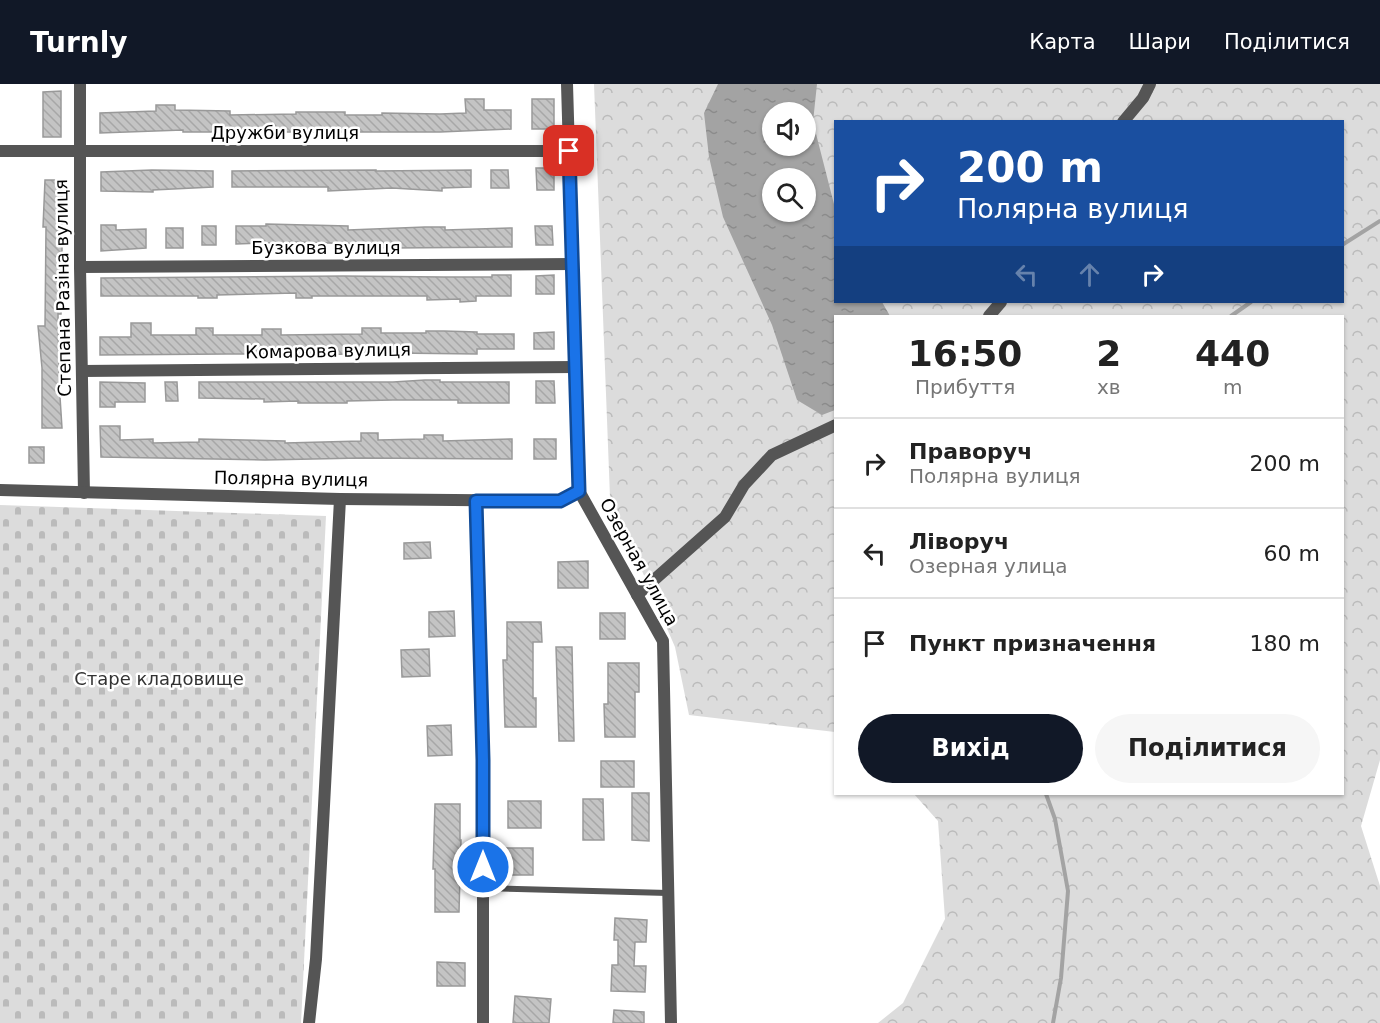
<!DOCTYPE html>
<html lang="uk">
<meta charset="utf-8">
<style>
:root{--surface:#fff;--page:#f6f6f6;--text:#222;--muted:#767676;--line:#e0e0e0;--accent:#111827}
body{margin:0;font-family:"DejaVu Sans",sans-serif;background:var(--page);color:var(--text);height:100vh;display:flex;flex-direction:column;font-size:22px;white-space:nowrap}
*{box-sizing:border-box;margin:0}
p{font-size:20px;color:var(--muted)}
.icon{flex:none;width:33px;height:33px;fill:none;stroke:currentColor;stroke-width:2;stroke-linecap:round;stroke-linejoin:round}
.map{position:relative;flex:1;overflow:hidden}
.side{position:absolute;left:834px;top:231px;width:510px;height:480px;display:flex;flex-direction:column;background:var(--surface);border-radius:0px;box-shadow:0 2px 4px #0004}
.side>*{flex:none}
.hud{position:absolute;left:834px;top:36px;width:510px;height:183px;border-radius:0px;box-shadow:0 2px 4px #0004;background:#1a4fa0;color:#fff;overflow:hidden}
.controls{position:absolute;left:762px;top:18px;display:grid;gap:12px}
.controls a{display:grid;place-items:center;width:54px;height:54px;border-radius:50%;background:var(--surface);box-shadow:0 2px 4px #0004;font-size:30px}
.pin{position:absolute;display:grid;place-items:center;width:51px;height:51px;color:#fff;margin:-26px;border-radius:12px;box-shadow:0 3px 9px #0006}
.me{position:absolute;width:66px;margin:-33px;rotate:0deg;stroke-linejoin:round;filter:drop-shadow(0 0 4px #0008)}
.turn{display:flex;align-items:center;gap:21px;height:126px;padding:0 24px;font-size:27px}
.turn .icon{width:78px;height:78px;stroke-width:2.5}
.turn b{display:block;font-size:42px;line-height:51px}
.lanes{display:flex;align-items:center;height:57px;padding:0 24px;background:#0003;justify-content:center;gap:30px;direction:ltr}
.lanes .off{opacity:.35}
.eta{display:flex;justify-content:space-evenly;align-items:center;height:102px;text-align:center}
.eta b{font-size:36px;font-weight:700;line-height:42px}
.action{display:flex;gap:12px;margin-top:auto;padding:12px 24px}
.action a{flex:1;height:69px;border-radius:36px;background:var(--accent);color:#fff;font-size:24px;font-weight:700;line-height:69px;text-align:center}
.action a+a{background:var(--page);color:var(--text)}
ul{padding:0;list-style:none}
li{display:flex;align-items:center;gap:18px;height:90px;padding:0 24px;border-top:2px solid var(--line)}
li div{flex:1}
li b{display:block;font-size:22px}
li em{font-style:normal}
header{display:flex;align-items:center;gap:36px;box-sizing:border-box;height:84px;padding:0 30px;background:var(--accent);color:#fff}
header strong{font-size:28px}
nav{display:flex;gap:33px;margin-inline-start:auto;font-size:21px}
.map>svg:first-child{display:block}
</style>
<header>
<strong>Turnly</strong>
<nav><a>Карта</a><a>Шари</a><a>Поділитися</a></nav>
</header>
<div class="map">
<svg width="1380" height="939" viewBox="0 0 1380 939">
<defs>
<pattern id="forest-crowns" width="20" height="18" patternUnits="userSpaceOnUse" patternTransform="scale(1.5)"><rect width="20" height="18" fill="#dcdcdc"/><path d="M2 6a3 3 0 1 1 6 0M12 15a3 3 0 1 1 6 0" fill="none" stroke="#bbb"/></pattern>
<pattern id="cemetery-stones" width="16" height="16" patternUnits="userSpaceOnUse" patternTransform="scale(1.5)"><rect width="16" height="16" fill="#dcdcdc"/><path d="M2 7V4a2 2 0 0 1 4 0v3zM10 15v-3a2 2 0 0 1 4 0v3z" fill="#bbb"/></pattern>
<pattern id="water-ripples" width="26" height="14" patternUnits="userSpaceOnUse" patternTransform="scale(1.5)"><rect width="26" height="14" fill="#a3a3a3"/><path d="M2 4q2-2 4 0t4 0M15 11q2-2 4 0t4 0" fill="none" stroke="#8b8b8b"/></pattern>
<pattern id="building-back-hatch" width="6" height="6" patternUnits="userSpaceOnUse" patternTransform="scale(1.5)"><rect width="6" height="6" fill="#c4c4c4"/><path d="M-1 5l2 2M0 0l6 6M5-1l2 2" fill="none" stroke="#a7a7a7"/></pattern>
</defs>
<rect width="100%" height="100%" fill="#fff"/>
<path fill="url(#forest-crowns)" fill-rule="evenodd" d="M594,0H1380V676L1361,742L1380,802V939H878L903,919L945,835L938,737L914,710H1342V232H836L835,648L689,631L675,563L610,413ZM772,28H806V62H772ZM836,38H1342V218H836ZM772,94H806V128H772Z"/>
<path fill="url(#cemetery-stones)" d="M0,421L326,432L301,939H0Z"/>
<path fill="url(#water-ripples)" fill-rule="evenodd" d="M718,0H817L813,38L835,124L836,218H882L890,232H836L835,326L822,331L797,316L772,241L723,133L709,73L704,29ZM772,28H806V62H772ZM772,94H806V128H772Z"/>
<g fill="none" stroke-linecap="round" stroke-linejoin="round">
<g stroke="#a3a3a3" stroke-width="4">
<path d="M1342,161L1380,137"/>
<path d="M1231,232L1251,218"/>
<path d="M1046,710L1055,735L1068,807L1061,894L1053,939"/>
</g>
</g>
<g fill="url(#building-back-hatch)" stroke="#999" stroke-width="1.5">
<path d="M61,7V53H43V8Z"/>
<path d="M465,15H484V26H511V45L440,48H183V46L100,49V29L156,27V21H175V26L230,27V31L296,30V28H345V31H382V29L440,30L466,29Z"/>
<rect x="532" y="15" width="22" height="30"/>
<path d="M536,84H554V106H537Z"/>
<path d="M152,86L213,87V103L153,106V108L101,107V88Z"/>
<path d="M376,86V87L471,86V103L442,104V107L392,104L328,107V103H232V87Z"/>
<path d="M491,86H508L509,104H491Z"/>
<path d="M45,96H62V200L61,230H58L59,297L62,344H42V284L38,242H45L46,143H43Z"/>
<path d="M266,140L348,142V146L425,143H445V146L512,144V163L393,164L358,163V160L298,158L236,160V142H266Z"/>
<path d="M101,141H116V146L146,145V164L101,167Z"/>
<rect x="202" y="142" width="14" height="19"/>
<path d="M535,142H552L553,161H536Z"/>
<rect x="166" y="144" width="17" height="20"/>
<path d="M492,191H511V212H476V217L460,218V215L427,216V212H312V214H296V209L217,211V214H198V212H101V194L343,192L444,193H492Z"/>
<path d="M554,191V210H536V192Z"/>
<path d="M131,239H151V251H196V244H213V251H262V245H281V251L362,250V244H381V249H426V247H444L477,248V250H514V265H477V270L393,269L263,272V270H228L100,271V253H131Z"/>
<path d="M554,248V265H534V249Z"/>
<path d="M425,296H440V298H509V319H458V316H393L347,317V319H298V317L264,318V315L199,314V298H393Z"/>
<path d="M536,297H554L555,319H536Z"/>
<path d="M100,298L145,299V318H115V323H100Z"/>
<path d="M165,298H177L178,317H166Z"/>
<path d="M100,342H120V356L153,355V359L199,358V355L285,357V359L361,357V349H378V356L424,355V351H443V357L512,355V375L361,374L265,376L101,373Z"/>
<rect x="534" y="355" width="22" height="20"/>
<rect x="29" y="363" width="15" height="16"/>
<path d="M430,458L431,474L404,475V459Z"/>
<path d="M588,477V504H558V478Z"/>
<path d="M454,527L455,552L429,553V528Z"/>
<rect x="600" y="529" width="25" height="26"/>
<path d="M507,538H541L542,558H533V614H536V643H505L503,576H507Z"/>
<path d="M556,563H572L574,657H559Z"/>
<path d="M429,565L430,592L402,593L401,566Z"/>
<path d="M608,579H639V608H635V653H605L604,620H608Z"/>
<path d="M451,641L452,671L428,672L427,642Z"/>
<rect x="601" y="677" width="33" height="26"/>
<path d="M632,709H649V757L632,756Z"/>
<path d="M583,715H603L604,756H583Z"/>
<rect x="508" y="717" width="33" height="27"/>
<path d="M435,720H460V756H461L459,828H435V785H433Z"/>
<rect x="502" y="764" width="31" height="27"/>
<path d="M615,834L647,836L646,858H635L634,882H646L645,908L611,907L612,881H618V856H614Z"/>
<path d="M437,878L465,879V902H437Z"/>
<path d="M515,912L551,915L549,939H513Z"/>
<path d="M614,926L644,928V939H613Z"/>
</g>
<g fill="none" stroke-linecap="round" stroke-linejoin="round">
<path stroke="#555" stroke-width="6" d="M483,804L668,809"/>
<g stroke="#555" stroke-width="12">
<path d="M80,0V183L84,409"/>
<path d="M567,0L579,407L663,557L671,939"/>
<path d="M1123,38L1143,14L1150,0"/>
<path d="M0,67H569"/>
<path d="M80,183L572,180"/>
<path d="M989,232L1001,218"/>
<path d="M82,287L576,283"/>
<path d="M0,406L340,415L560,417L579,407"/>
<path d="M476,417L483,676V939"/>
<path d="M637,511L725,433L744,401L772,371L836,341"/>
<path d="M309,939L316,875L340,415"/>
</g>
</g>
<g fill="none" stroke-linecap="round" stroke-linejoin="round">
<defs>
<path id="route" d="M483,783V676L476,417H560L579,407L569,67"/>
</defs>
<use href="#route" stroke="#114b97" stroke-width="15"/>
<use href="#route" stroke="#1a73e8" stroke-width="10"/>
</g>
<g text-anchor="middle" stroke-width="5" stroke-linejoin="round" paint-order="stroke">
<g font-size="18" fill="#000" stroke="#fff">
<text x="285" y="55">Дружби вулиця</text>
<text x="326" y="170">Бузкова вулиця</text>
<text transform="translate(63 204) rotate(-91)" y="6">Степана Разіна вулиця</text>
<text transform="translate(328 267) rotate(-1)" y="6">Комарова вулиця</text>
<text transform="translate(291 395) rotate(1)" y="6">Полярна вулиця</text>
<text transform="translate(639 478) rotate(61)" y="6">Озерная улица</text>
</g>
<g font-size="18" fill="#333" stroke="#fff">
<text x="159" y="601">Старе кладовище</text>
</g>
</g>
</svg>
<div class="controls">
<a><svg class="icon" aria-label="sound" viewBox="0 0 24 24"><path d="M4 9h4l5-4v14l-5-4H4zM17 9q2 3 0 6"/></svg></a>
<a><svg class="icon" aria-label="search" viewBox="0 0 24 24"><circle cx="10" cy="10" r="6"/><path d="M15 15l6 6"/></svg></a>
</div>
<div class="pin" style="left:569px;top:67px;background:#d93025"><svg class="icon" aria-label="arrive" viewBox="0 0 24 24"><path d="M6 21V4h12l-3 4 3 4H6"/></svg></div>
<svg class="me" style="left:483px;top:783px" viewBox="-20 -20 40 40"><circle r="17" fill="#1a73e8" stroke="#fff" stroke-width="3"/><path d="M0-11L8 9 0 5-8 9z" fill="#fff"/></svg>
<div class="hud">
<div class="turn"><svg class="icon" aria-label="right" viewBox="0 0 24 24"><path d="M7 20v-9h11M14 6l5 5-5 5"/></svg><div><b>200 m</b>Полярна вулиця</div></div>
<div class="lanes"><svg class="icon off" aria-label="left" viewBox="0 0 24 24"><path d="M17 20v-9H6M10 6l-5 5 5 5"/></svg><svg class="icon off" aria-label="ahead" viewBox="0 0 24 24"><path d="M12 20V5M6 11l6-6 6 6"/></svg><svg class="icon" aria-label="right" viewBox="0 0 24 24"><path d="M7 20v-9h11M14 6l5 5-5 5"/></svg></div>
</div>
<section class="side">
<div class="eta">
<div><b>16:50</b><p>Прибуття</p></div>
<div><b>2</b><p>хв</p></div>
<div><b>440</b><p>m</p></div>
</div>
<ul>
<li><svg class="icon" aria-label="right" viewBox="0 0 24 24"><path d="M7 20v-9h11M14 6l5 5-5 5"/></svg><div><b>Праворуч</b><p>Полярна вулиця</p></div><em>200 m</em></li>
<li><svg class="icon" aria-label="left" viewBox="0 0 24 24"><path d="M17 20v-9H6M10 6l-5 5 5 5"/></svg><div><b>Ліворуч</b><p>Озерная улица</p></div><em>60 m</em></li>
<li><svg class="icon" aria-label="arrive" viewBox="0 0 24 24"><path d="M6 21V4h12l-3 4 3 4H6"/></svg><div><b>Пункт призначення</b></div><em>180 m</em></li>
</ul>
<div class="action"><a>Вихід</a><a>Поділитися</a></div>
</section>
</div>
